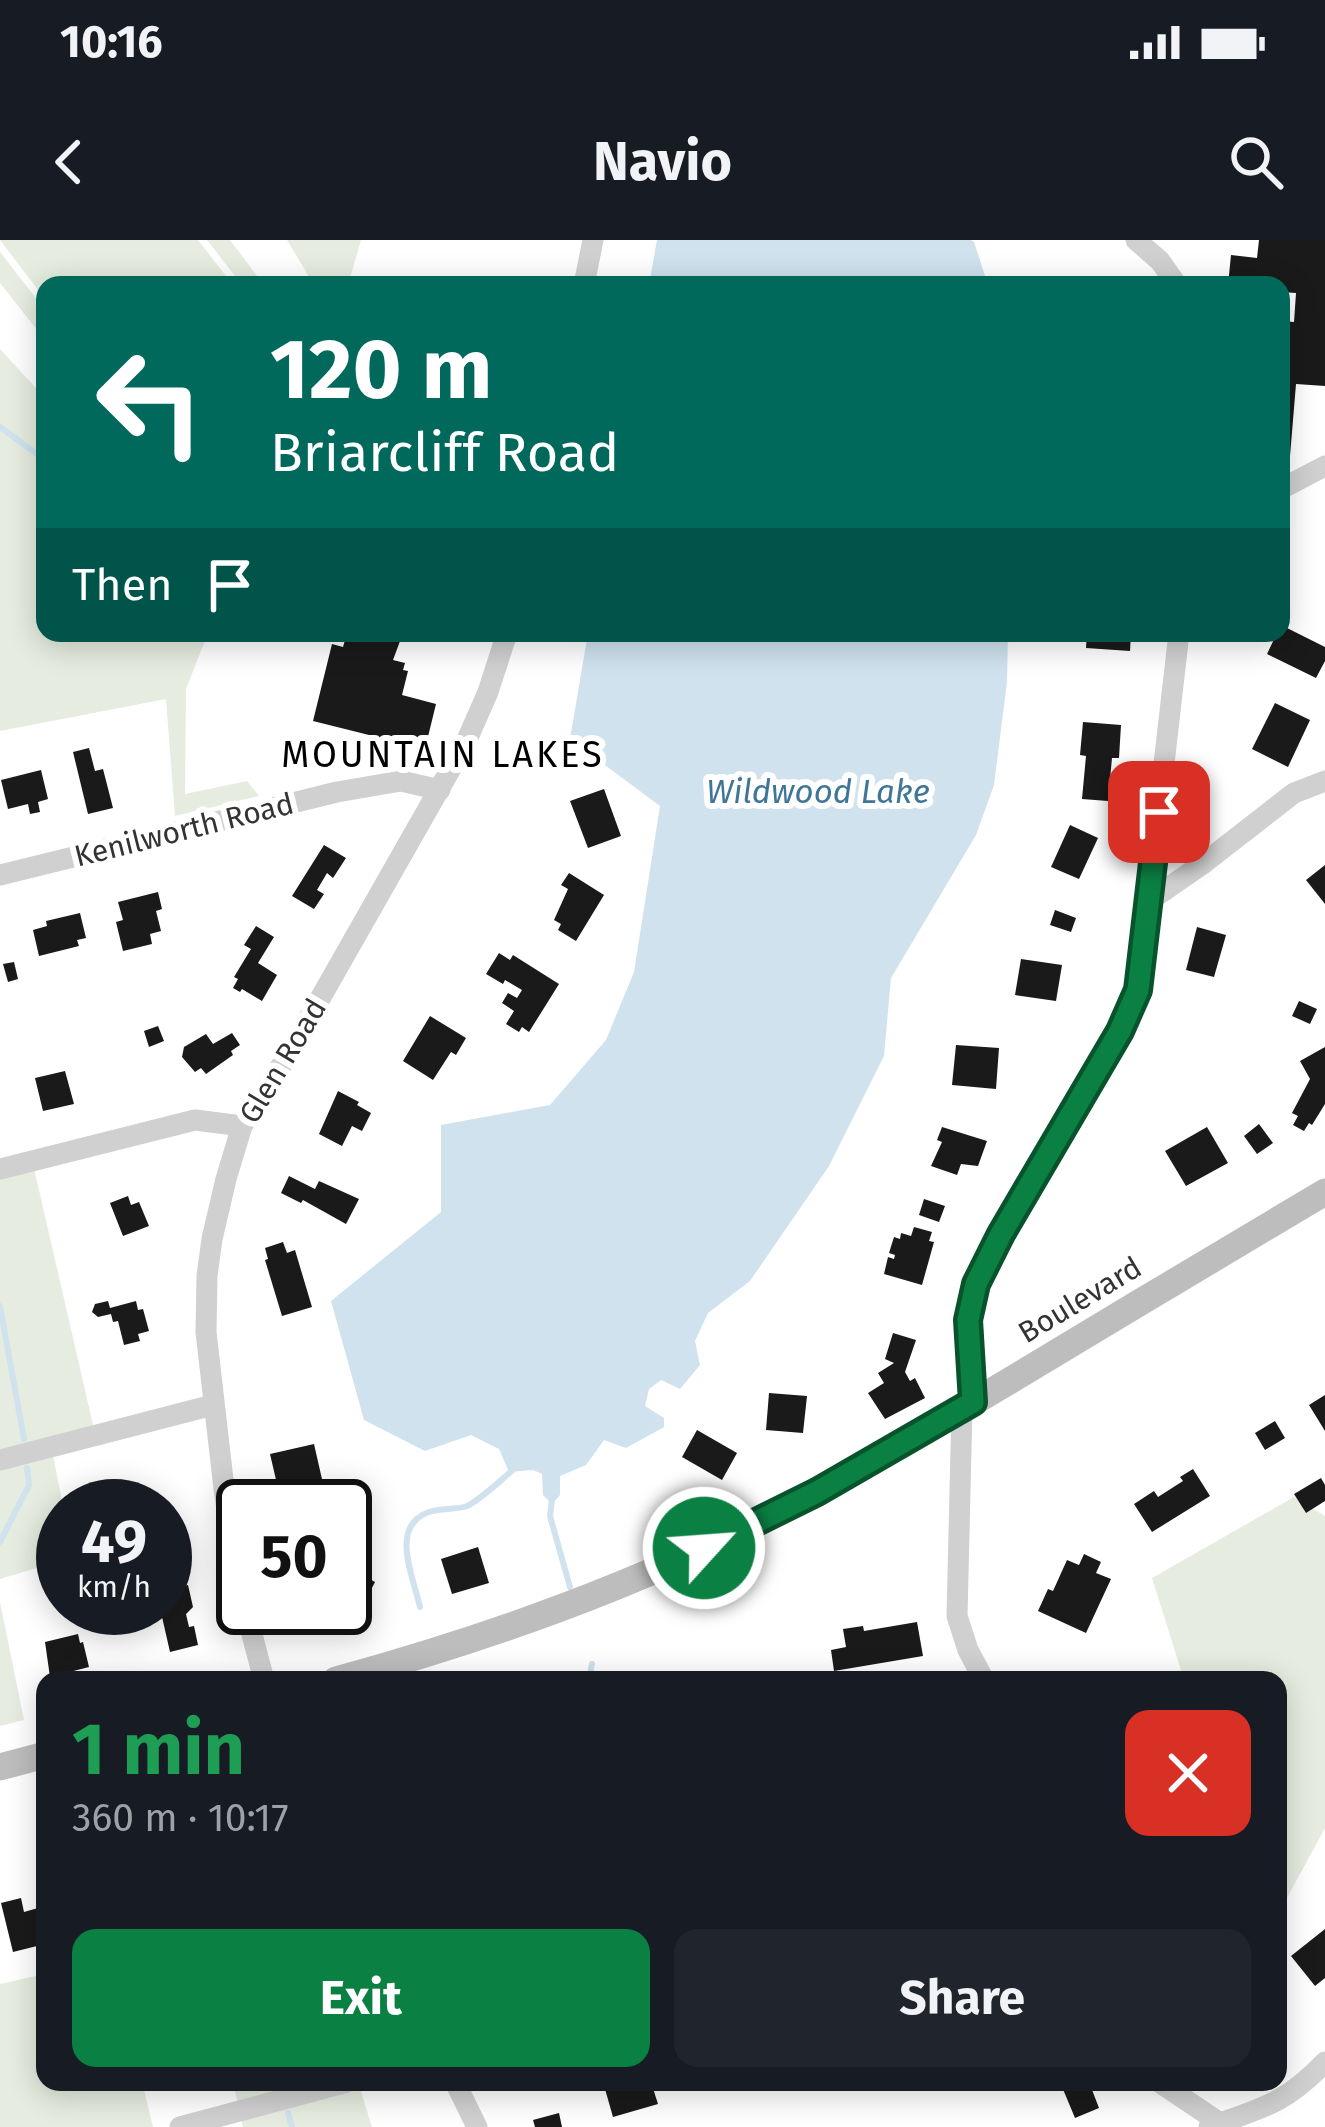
<!DOCTYPE html>
<meta charset="utf-8">
<style>
:root{--surface:#171b24;--page:#20242c;--text:#f1f3f6;--muted:#9ea1a6;--accent:#0b8043}
body{margin:0;font-family:"Fira Sans",sans-serif;background:var(--page);color:var(--text);height:100vh;display:flex;flex-direction:column;font-size:45px;white-space:nowrap}
*{box-sizing:border-box;margin:0}
p{font-size:39px;color:var(--muted)}
.icon{flex:none;width:66px;height:66px;fill:none;stroke:currentColor;stroke-width:2;stroke-linecap:round;stroke-linejoin:round}
.map{position:relative;flex:1;overflow:hidden}
.drawer{position:absolute;left:36px;top:1431px;width:1251px;height:420px;display:flex;flex-direction:column;background:var(--surface);border-radius:24px;box-shadow:0 6px 30px #0003}
.drawer>*{flex:none}
.hud{position:absolute;left:36px;top:36px;width:1254px;height:366px;border-radius:24px;box-shadow:0 6px 30px #0003;background:#00695c;color:#fff;overflow:hidden}
.speed{position:absolute;left:36px;top:1239px;display:flex;gap:24px;font-size:60px;font-weight:700;text-align:center}
.speed>*{display:grid;place-content:center;width:156px;height:156px;border-radius:50%;background:var(--surface);box-shadow:0 6px 30px #0003;line-height:1}
.speed small{font-size:30px;font-weight:400}
.speed .limit{border:6px solid #111;border-radius:18px;background:#fff;color:#111}
.pin{position:absolute;display:grid;place-items:center;width:102px;height:102px;color:#fff;margin:-51px;border-radius:24px;box-shadow:0 6px 18px #0006}
.me{position:absolute;width:132px;margin:-66px;rotate:64deg;stroke-linejoin:round;filter:drop-shadow(0 0 9px #0008)}
.turn{display:flex;align-items:center;gap:42px;height:252px;padding:0 36px;font-size:54px}
.turn .icon{width:156px;height:156px;stroke-width:2.5}
.turn b{display:block;font-size:84px;line-height:102px}
.then{display:flex;align-items:center;height:114px;padding:0 36px;background:#0003;gap:24px;font-size:45px}
.round{display:grid;place-items:center;flex:none;width:126px;height:126px;border-radius:24px;background:var(--page)}
.head{display:flex;align-items:center;justify-content:space-between;height:204px;padding:0 36px}
h1{font-size:72px;font-weight:700;line-height:90px;color:#1e9e55}
.action{display:flex;gap:24px;margin-top:auto;padding:24px 36px}
.action a{flex:1;height:138px;border-radius:24px;background:var(--accent);color:#fff;font-size:48px;font-weight:700;line-height:138px;text-align:center}
.action a+a{background:var(--page);color:var(--text)}
.status{display:flex;justify-content:space-between;align-items:center;height:84px;padding:0 60px;background:var(--surface);direction:ltr}
.status svg{height:33px;fill:currentColor}
header{display:flex;justify-content:space-between;align-items:center;height:156px;padding:0 36px;background:var(--surface);font-size:54px;font-weight:700}
.map>svg:first-child{display:block}
</style>
<div class="status"><b>10:16</b><svg viewBox="0 0 49 12"><path d="M0 12V9h3v3zM5 12V6h3v6zM10 12V3h3v9zM15 12V0h3v12zM26 1h20v11H26zM47 4h2v5h-2z"/></svg></div>
<header><svg class="icon" aria-label="back" viewBox="0 0 24 24"><path d="M15 5l-7 7 7 7"/></svg>Navio<svg class="icon" aria-label="search" viewBox="0 0 24 24"><circle cx="10" cy="10" r="6"/><path d="M15 15l6 6"/></svg></header>
<div class="map">
<svg width="1325" height="1887" viewBox="0 0 1325 1887">
<rect width="100%" height="100%" fill="#fff"/>
<g fill="#e6ecdf">
<path d="M0,0H198L233,45H45V59Z"/>
<path d="M207,0H230L264,45H242Z"/>
<path d="M287,0H361L348,45H314Z"/>
<path d="M0,12L45,70V100L0,43Z"/>
<path d="M0,109L45,158V393H208L186,449L185,554L247,541L259,556L175,576L166,459L0,491Z"/>
<path d="M33,924L96,1198L52,1210L63,1266V1320L0,1339V931Z"/>
<path d="M1294,1257L1325,1276V1588L1282,1667L1278,1666V1440H1184L1152,1338Z"/>
<path d="M0,1362L24,1480L0,1486Z"/>
<path d="M45,1734V1842H142L153,1887H0V1744Z"/>
<path d="M233,1842H358L372,1887H243Z"/>
</g>
<g fill="#cfe2ee">
<path d="M657,0H971L974,2L988,45H649Z"/>
<path d="M588,393H1008L1007,442L994,545L976,595L891,738L884,816L829,926L750,1041L708,1073L695,1101L700,1125L680,1149L661,1140L649,1149L645,1166L664,1178V1187L626,1208L604,1200L586,1225L560,1236V1255L552,1264L543,1255L542,1234L533,1230L509,1232L499,1209L471,1195L425,1211L364,1180L331,1061L441,972V885L550,865L606,800L634,732L660,566L570,499Z"/>
</g>
<g fill="none" stroke-linecap="round" stroke-linejoin="round">
<g stroke="#cfe2ee" stroke-width="6">
<path d="M0,187L45,220"/>
<path d="M0,1066L24,1199"/>
<path d="M552,1258L550,1276L570,1347"/>
<path d="M0,1302L29,1245L27,1228"/>
<path d="M420,1367C413,1336 389,1286 429,1272C441,1268 456,1270 467,1266C480,1260 502,1239 513,1230"/>
<path d="M589,1440L592,1424"/>
<path d="M278,1842L279,1846"/>
<path d="M288,1873L292,1887"/>
</g>
</g>
<g fill="#1a1a1a">
<path d="M1259,0H1325V146L1296,144L1290,216L1281,215V81L1294,82L1296,53L1281,52V45H1228L1231,15L1257,18Z"/>
<path d="M1281,385L1325,407V421L1316,438L1267,414L1277,393H1281Z"/>
<path d="M347,393H403L393,420L405,423L403,430L408,431L402,455L436,464L425,509L313,481L332,404L343,407Z"/>
<path d="M1087,393H1131L1130,411L1086,408Z"/>
<path d="M1275,463L1310,480L1288,527L1252,509Z"/>
<path d="M1083,482L1121,485L1119,518H1112L1108,561L1082,559L1086,516L1080,515Z"/>
<path d="M89,508L95,531L103,529L113,568L88,574L73,512Z"/>
<path d="M41,530L48,559L38,562L40,572L30,574L28,564L8,569L1,540Z"/>
<path d="M604,549L621,596L588,608L570,561Z"/>
<path d="M1070,585L1098,598L1079,639L1051,627Z"/>
<path d="M324,605L346,618L333,638L327,633L317,650L324,654L314,669L292,656Z"/>
<path d="M1325,625V664L1306,640Z"/>
<path d="M569,633L604,655L576,701L558,690L561,684L554,680L568,649L561,645Z"/>
<path d="M158,652L162,669L156,671L161,691L150,694L152,704L123,711L116,682L123,680L118,662Z"/>
<path d="M1055,670L1076,678L1071,692L1050,685Z"/>
<path d="M80,673L86,698L77,700L79,706L39,716L33,690L47,686L46,681Z"/>
<path d="M256,686L274,697L258,723L277,735L262,761L242,749L240,752L233,748L238,739L234,737L251,709L244,705Z"/>
<path d="M1197,687L1226,695L1214,737L1186,730Z"/>
<path d="M499,713L510,720L513,715L559,744L529,792L522,787L519,792L506,784L514,771L502,763L508,753L517,758L522,750L505,740L503,744L486,734Z"/>
<path d="M1021,719L1062,725L1056,761L1015,755Z"/>
<path d="M14,722L18,739L8,742L3,724Z"/>
<path d="M1299,761L1317,769L1310,784L1292,776Z"/>
<path d="M430,776L466,798L456,815L451,812L433,840L403,821Z"/>
<path d="M158,786L164,801L149,807L144,791Z"/>
<path d="M232,793L240,805L231,811L233,815L206,834L201,828L195,832L182,817L184,807L206,794L213,804Z"/>
<path d="M956,805L999,808L996,849L952,845Z"/>
<path d="M1325,807V864L1312,885L1309,883L1304,891L1293,885L1298,876L1292,873L1310,839L1300,821Z"/>
<path d="M65,831L74,864L43,871L35,838Z"/>
<path d="M338,851L359,862L357,865L371,873L362,891L352,886L342,906L319,894Z"/>
<path d="M1259,884L1273,903L1257,914L1244,896Z"/>
<path d="M942,887L987,901L978,926L961,924L957,935L931,926L942,902L937,900Z"/>
<path d="M1207,887L1228,923L1186,946L1165,911Z"/>
<path d="M289,936L315,949L319,941L359,959L346,984L303,960L301,963L281,953Z"/>
<path d="M128,956L131,965L139,962L149,986L123,996L110,963Z"/>
<path d="M924,959L945,966L939,982L919,975Z"/>
<path d="M914,987L932,992L929,1001L934,1002L922,1045L884,1034L888,1017L894,1019L895,1015L889,1013L894,997L900,999L901,993L911,996Z"/>
<path d="M283,1002L287,1013L295,1010L312,1067L282,1076L265,1020L268,1019L265,1008Z"/>
<path d="M108,1061L110,1068L136,1061L138,1070L143,1069L149,1091L138,1094L140,1101L124,1105L118,1081L113,1082L111,1074L98,1077L92,1072L95,1064Z"/>
<path d="M893,1093L916,1100L905,1132L910,1141L915,1138L925,1158L885,1179L868,1153L884,1143L878,1133L894,1123L885,1119Z"/>
<path d="M769,1153L807,1156L803,1193L766,1190Z"/>
<path d="M1325,1155V1191L1309,1165Z"/>
<path d="M1275,1181L1285,1198L1265,1210L1255,1193Z"/>
<path d="M697,1190L737,1213L722,1240L682,1217Z"/>
<path d="M314,1204L324,1248L280,1257L270,1214Z"/>
<path d="M1193,1229L1210,1256L1152,1292L1134,1264L1154,1251L1158,1257L1183,1241L1180,1237Z"/>
<path d="M1321,1238L1325,1245V1261L1306,1273L1294,1254Z"/>
<path d="M165,1264L169,1275L175,1274L180,1298L165,1302Z"/>
<path d="M478,1307L489,1343L452,1354L441,1319Z"/>
<path d="M1084,1314L1101,1322L1096,1333L1111,1339L1086,1393L1038,1371L1048,1349L1053,1351L1067,1320L1079,1325Z"/>
<path d="M345,1325L375,1342L358,1375L345,1368Z"/>
<path d="M188,1345L193,1367L186,1374L189,1387L194,1386L198,1405L170,1412L160,1368H165V1350Z"/>
<path d="M917,1382L923,1416L834,1431L831,1410L846,1407L843,1389L863,1386L864,1391Z"/>
<path d="M78,1394L80,1403L83,1402L89,1427L50,1437L45,1402Z"/>
<path d="M21,1658L24,1672L38,1668L40,1676L45,1675V1704L13,1712L1,1663Z"/>
<path d="M1325,1689V1738L1315,1746L1291,1716Z"/>
<path d="M603,1842H651L658,1864L613,1877Z"/>
<path d="M1060,1842H1089L1099,1868L1075,1878Z"/>
<path d="M559,1873L562,1887H535L533,1880Z"/>
</g>
<g fill="none" stroke-linecap="round" stroke-linejoin="round">
<g stroke="#d0d0d0" stroke-width="21">
<path d="M1136,0L1160,21L1177,45"/>
<path d="M584,45L593,0"/>
<path d="M1281,249L1325,226"/>
<path d="M0,635L337,552L401,541L440,550"/>
<path d="M1149,661L1204,623L1294,553L1325,541"/>
<path d="M0,929L195,880L242,886"/>
<path d="M973,1162L969,1080L976,1044L1001,994L1120,791L1138,750L1179,393"/>
<path d="M962,1168L957,1376L968,1410L984,1440"/>
<path d="M0,1220L213,1165"/>
<path d="M243,1360L225,1257L206,1092L207,1036L212,999L226,939L242,886L288,815L466,502L488,452L507,393"/>
<path d="M245,1368L264,1440"/>
<path d="M455,1842L477,1887"/>
<path d="M1159,1842L1226,1887"/>
<path d="M180,1887L347,1842"/>
<path d="M1209,1887C1262,1868 1285,1864 1325,1822"/>
</g>
<g stroke="#bdbdbd" stroke-width="27">
<path d="M336,1440C467,1404 596,1360 719,1301C823,1252 922,1193 1021,1134C1122,1073 1224,1012 1325,952"/>
<path d="M0,1527L45,1515"/>
</g>
</g>
<g fill="none" stroke-linecap="round" stroke-linejoin="round">
<defs>
<path id="route" d="M704,1308L817,1252L973,1162L968,1080L976,1044L1001,994L1120,791L1138,750L1159,572"/>
</defs>
<use href="#route" stroke="#07532c" stroke-width="30"/>
<use href="#route" stroke="#0b8043" stroke-width="21"/>
</g>
<g text-anchor="middle" stroke-width="12" stroke-linejoin="round" paint-order="stroke">
<g font-size="30" fill="#333" stroke="#fff">
<text transform="translate(184 590) rotate(-14)" y="10">Kenilworth Road</text>
<text transform="translate(283 821) rotate(-59)" y="10">Glen Road</text>
<text transform="translate(1080 1060) rotate(-31)" y="10">Boulevard</text>
</g>
<g font-size="33" font-style="italic" fill="#3f7597" stroke="#fff">
<text x="818" y="563">Wildwood Lake</text>
</g>
<g font-size="36" letter-spacing="3" fill="#000" stroke="#fff">
<text x="443" y="527">MOUNTAIN LAKES</text>
</g>
</g>
</svg>
<div class="speed"><div>49<small>km/h</small></div><div class="limit">50</div></div>
<div class="pin" style="left:1159px;top:572px;background:#d93025"><svg class="icon" aria-label="arrive" viewBox="0 0 24 24"><path d="M6 21V4h12l-3 4 3 4H6"/></svg></div>
<svg class="me" style="left:704px;top:1308px" viewBox="-20 -20 40 40"><circle r="17" fill="#0b8043" stroke="#fff" stroke-width="3"/><path d="M0-11L8 9 0 5-8 9z" fill="#fff"/></svg>
<div class="hud">
<div class="turn"><svg class="icon" aria-label="left" viewBox="0 0 24 24"><path d="M17 20v-9H6M10 6l-5 5 5 5"/></svg><div><b>120 m</b>Briarcliff Road</div></div>
<div class="then">Then<svg class="icon" aria-label="arrive" viewBox="0 0 24 24"><path d="M6 21V4h12l-3 4 3 4H6"/></svg></div>
</div>
<section class="drawer">
<div class="head"><div><h1>1 min</h1><p>360 m · 10:17</p></div><a class="round" style="background:#d93025;color:#fff"><svg class="icon" aria-label="close" viewBox="0 0 24 24"><path d="M6 6l12 12M18 6L6 18"/></svg></a></div>
<div class="action"><a>Exit</a><a>Share</a></div>
</section>
</div>
